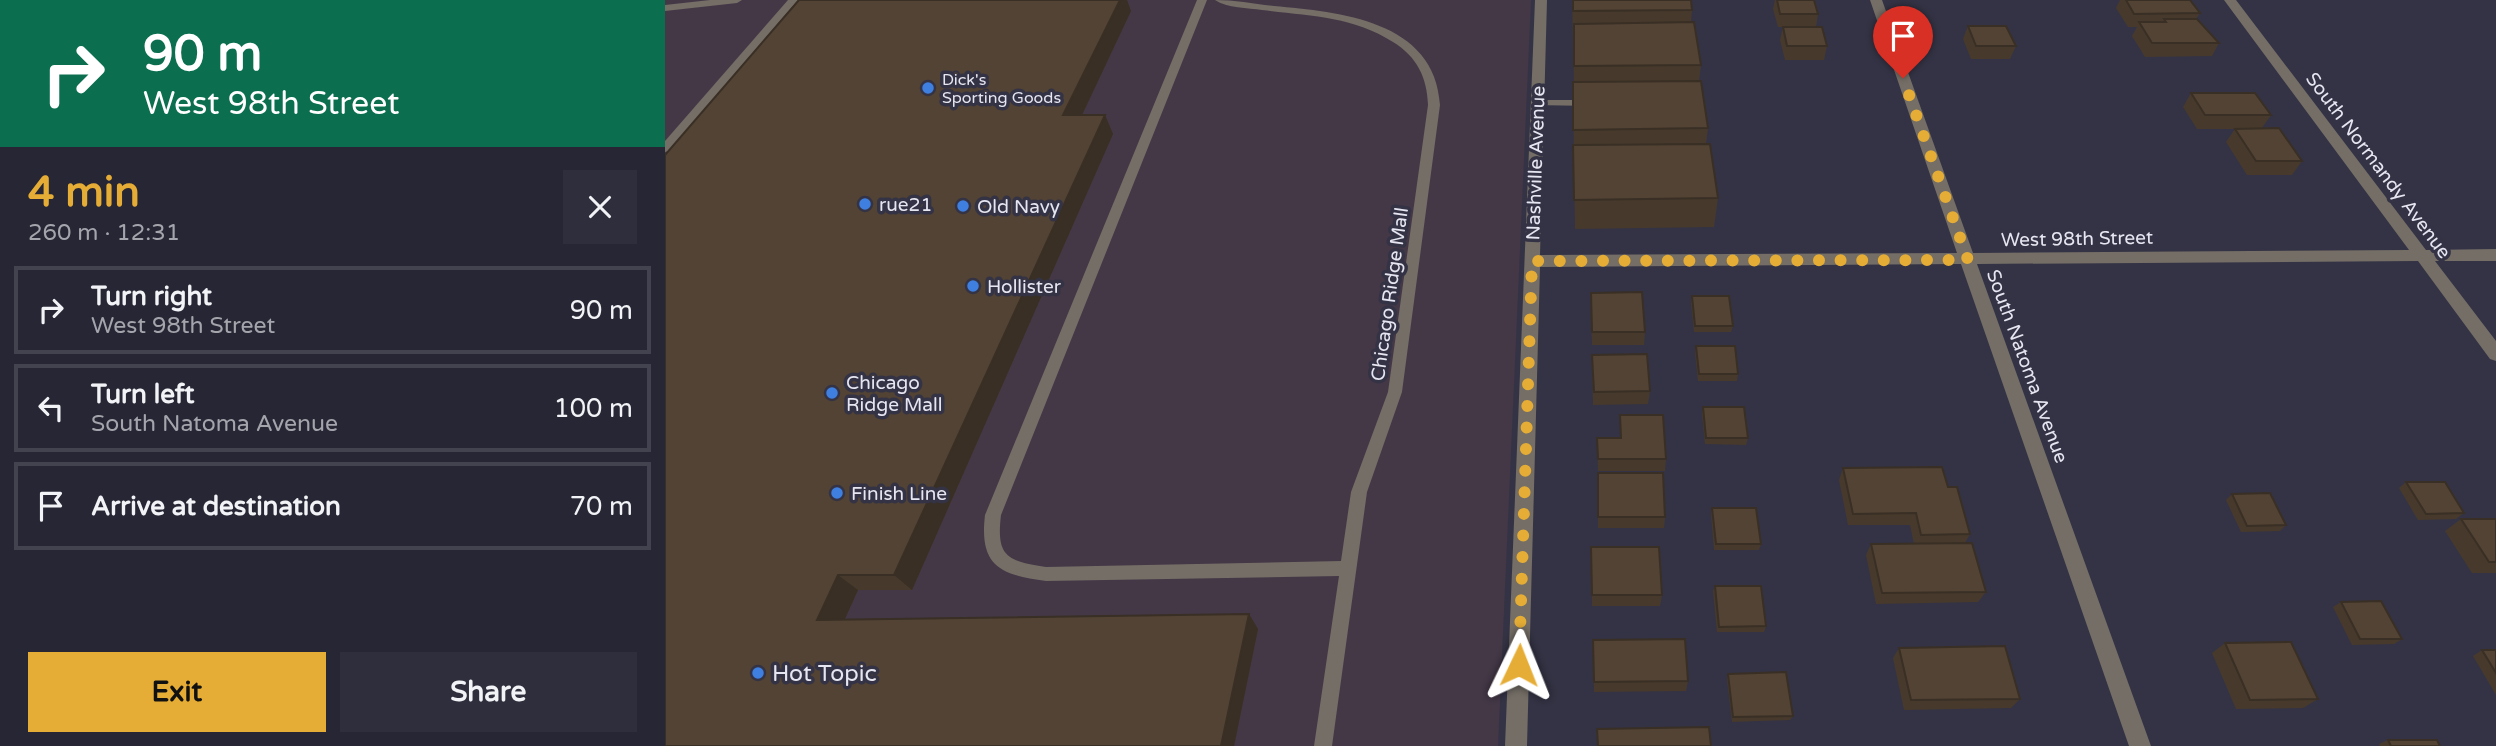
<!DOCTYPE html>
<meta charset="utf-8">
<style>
:root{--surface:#272634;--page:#2f2e3c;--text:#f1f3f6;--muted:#a4a5ac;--line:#43434f;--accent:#e5ad35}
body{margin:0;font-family:"Varela Round",sans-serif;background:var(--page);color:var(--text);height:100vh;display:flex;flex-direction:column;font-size:26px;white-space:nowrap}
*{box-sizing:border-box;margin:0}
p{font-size:23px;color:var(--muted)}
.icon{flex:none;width:38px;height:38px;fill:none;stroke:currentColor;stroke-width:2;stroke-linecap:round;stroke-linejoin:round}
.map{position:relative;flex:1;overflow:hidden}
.side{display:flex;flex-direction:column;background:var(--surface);width:665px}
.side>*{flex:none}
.guide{background:#0b6e4f;color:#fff;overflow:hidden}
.pin{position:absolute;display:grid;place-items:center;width:60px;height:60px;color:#fff;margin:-72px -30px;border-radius:50% 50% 50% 0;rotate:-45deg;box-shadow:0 0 7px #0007}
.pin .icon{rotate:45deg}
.me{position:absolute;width:77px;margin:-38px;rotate:2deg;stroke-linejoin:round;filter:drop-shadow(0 0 5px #0008)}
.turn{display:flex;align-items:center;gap:24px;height:147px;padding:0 28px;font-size:32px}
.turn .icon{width:91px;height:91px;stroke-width:2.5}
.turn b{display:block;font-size:49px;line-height:60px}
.round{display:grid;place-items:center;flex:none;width:74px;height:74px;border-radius:0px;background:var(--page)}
.head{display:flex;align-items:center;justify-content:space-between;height:119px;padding:0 28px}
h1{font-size:42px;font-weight:700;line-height:52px;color:var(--accent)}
.primary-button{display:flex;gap:14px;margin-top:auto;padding:14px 28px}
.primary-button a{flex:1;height:80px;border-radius:0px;background:var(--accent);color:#111;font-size:28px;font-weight:700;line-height:80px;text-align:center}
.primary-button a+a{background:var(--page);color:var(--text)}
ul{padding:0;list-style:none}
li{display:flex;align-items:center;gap:21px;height:88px;margin:0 14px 10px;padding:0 14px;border:4px solid var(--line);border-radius:0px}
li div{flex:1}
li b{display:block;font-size:26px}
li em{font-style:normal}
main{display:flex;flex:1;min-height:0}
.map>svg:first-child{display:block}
</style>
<main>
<section class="side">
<div class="guide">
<div class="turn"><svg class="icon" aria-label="right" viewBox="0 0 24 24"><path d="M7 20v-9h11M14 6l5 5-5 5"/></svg><div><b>90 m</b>West 98th Street</div></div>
</div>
<div class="head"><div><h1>4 min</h1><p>260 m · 12:31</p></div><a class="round"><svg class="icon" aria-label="close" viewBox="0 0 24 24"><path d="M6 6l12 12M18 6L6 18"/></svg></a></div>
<ul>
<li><svg class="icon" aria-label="right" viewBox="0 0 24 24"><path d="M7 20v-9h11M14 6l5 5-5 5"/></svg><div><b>Turn right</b><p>West 98th Street</p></div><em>90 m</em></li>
<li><svg class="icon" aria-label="left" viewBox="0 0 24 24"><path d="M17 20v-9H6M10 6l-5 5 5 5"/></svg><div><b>Turn left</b><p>South Natoma Avenue</p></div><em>100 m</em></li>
<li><svg class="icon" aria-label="arrive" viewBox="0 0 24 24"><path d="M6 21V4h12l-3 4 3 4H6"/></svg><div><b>Arrive at destination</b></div><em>70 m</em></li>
</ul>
<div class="primary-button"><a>Exit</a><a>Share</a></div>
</section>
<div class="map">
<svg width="1831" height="746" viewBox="0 0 1831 746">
<rect width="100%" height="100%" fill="#343345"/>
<path fill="#443847" d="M0,0H866L833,746H0Z"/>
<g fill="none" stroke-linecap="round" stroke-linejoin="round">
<g fill="#746e66" fill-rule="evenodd">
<path d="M45,0H77L72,3L0,11V5Z"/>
<path d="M123,0H133L4,151L0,152V141Z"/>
<path d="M532,0H542L336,515C331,557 342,561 381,567L676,561L686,492L723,392L763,105C762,77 752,57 728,42C687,16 644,16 597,10C583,8 562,8 550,0C570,0 589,4 609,6C674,12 770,20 775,105L737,392L702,492L667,746H649L674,576L381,581C335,575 314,566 320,515Z"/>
<path d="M872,100H927L933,103L927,106L868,105L866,103Z"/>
</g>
<path fill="#746e66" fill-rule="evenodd" d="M870,0H882L875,255L1292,253L1205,0H1217L1308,253L1744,250L1559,0H1571L1761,250L1831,249V261H1770L1831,341V361L1825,359L1753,261L1312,264L1486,746H1464L1296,264L875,267L862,746H840Z"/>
</g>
<g fill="#473a2d">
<path d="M907,0L1027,10L1026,22L1036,65L1034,81L1043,128L1041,144L1053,198L1049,227L910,229L908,82H909Z"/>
<path d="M1110,0H1149L1153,14L1151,27L1162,46L1159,60H1120L1115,40L1118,27H1113L1108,9Z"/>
<path d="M1455,0H1525L1535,13L1531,19L1554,43L1547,56L1480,57L1467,36L1472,27H1463L1451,8Z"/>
<path d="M466,11L417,115H440L448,134L247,590H193L180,619L584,614L593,629L569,746H0Z"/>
<path d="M1303,26L1351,46L1345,59H1306L1298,39Z"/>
<path d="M1526,93L1606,115L1597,128L1637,161L1627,175H1582L1561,142L1570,129H1532L1518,107Z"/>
<path d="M1027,296L1068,326L1066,332H1029L1026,303Z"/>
<path d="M926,306L980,332L979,345H927Z"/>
<path d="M1031,346L1073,374L1072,381H1033L1030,353Z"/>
<path d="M927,355L985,391L983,404L928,405Z"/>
<path d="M1038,407L1083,438L1081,445L1040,444L1037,414Z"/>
<path d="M955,415L1001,459L1000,471H933L932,438H955Z"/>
<path d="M1178,468L1283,487L1305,534L1300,543L1321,592L1313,602L1211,604L1201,555L1206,544H1249L1245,525H1183L1174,480Z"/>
<path d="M1741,482L1799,513L1791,519L1753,520L1734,488Z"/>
<path d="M933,485L1000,517L999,528H933Z"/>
<path d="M1567,494L1621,525L1615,531L1576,532L1561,500Z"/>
<path d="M1047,508L1096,544L1094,550H1049L1046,514Z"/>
<path d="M1796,519H1831V573H1807L1780,531Z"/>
<path d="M926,547L997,595L995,606H927Z"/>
<path d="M1050,586L1101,626L1099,632H1052L1048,591Z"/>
<path d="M1676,602L1737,639L1729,644L1687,645L1668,607Z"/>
<path d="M928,640L1023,681L1021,691L929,692Z"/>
<path d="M1560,643L1653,699L1638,708L1571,709L1547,653Z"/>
<path d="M1234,648L1355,699L1346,708L1239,710L1228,658Z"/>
<path d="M1817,650H1831V695L1808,656Z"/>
<path d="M1063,674L1128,716L1125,720L1067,722L1062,679Z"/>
<path d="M1723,740L1775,746H1715L1714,744Z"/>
</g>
<g fill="#392f24">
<path d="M455,0H462L466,11L408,134L398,115Z"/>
<path d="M440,115L448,134L247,590L229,575Z"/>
<path d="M173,575L193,590L173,634L152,620Z"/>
<path d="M584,614L593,629L569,746H556Z"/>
</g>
<g fill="#524334" stroke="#392f24" stroke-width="2">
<path d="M134,0H455L398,115H440L229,575H173L152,620L584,614L556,746H0V155Z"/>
<path d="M908,0H1026L1027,10L908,11Z"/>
<path d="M1112,0H1149L1153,14H1115Z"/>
<path d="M1461,0H1525L1535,13L1469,14Z"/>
<path d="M1499,19H1532L1554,43H1487L1474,22H1501Z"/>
<path d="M1029,22L1036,65L909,66V24Z"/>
<path d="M1303,26H1341L1351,46H1311Z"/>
<path d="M1118,27H1157L1162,46H1122Z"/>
<path d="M1036,81L1043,128L908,130V82Z"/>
<path d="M1526,93H1590L1606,115H1540Z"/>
<path d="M1614,128L1637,161H1591L1570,129Z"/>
<path d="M1045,144L1053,198L909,200L908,145Z"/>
<path d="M977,292L980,332H927L926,293Z"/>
<path d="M1027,296H1064L1068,326H1030Z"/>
<path d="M1031,346H1070L1073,374H1034Z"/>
<path d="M982,354L985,391L929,392L927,355Z"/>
<path d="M1038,407H1079L1083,438H1041Z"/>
<path d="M955,415H998L1001,459H933L932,438H956Z"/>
<path d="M1277,467L1283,487H1292L1305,534L1256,535L1251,513L1188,514L1178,468Z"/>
<path d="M933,473H998L1000,517H933Z"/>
<path d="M1741,482H1780L1799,513L1761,514Z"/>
<path d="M1605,493L1621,525L1582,526L1567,494Z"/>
<path d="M1047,508H1091L1096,544H1051Z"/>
<path d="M1796,519H1831V562H1824Z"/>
<path d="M1307,543L1321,592L1217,593L1206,544Z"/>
<path d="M926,547H994L997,595H927Z"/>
<path d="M1050,586H1096L1101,626L1054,627Z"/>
<path d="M1716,601L1737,639H1695L1676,602Z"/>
<path d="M1020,639L1023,681L929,682L928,640Z"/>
<path d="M1626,642L1653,699L1585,700L1560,643Z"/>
<path d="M1340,646L1355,699L1246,700L1234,648Z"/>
<path d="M1817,650H1831V673Z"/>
<path d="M1121,672L1128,716L1068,717L1063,674Z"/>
<path d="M1044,727L1046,746H933L932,729Z"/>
<path d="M1723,740H1772L1775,746H1726Z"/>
</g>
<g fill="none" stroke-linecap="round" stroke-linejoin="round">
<path stroke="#e5ad35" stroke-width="12" stroke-dasharray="0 21.6" d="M854,665L867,261L1303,260L1238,78"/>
</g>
<g fill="#3f7fe0" stroke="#343345" stroke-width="2.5">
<circle cx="263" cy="88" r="7"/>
<circle cx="200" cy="204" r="7"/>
<circle cx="298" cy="206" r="7"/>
<circle cx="308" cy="286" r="7"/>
<circle cx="167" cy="393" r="7"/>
<circle cx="172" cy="493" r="7"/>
<circle cx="93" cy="673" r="7"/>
</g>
<g text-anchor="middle" stroke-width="7" stroke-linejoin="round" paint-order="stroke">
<g font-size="16" fill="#e6e6f2" stroke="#343345" text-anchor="start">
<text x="277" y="85">Dick's<tspan x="277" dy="18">Sporting Goods</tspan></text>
</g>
<g font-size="19" fill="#e6e6f2" stroke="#343345">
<text transform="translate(870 163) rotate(-88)" y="7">Nashville Avenue</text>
<text transform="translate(1714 165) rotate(53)" y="7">South Normandy Avenue</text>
<text transform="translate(1412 238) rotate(-1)" y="7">West 98th Street</text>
<text transform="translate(724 294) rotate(-82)" y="7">Chicago Ridge Mall</text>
<text transform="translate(1363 366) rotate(70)" y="7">South Natoma Avenue</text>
</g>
<g font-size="19" fill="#e6e6f2" stroke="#343345" text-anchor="start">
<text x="214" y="211">rue21</text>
<text x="312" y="213">Old Navy</text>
<text x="322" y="293">Hollister</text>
<text x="181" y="389">Chicago<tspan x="181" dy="22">Ridge Mall</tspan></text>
<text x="186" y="500">Finish Line</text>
</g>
<g font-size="23" fill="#e6e6f2" stroke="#343345" text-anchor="start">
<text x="107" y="681">Hot Topic</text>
</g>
</g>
</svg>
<div class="pin" style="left:1238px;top:78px;background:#d93025"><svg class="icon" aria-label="arrive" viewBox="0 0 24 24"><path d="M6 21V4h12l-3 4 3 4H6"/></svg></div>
<svg class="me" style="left:854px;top:665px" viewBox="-20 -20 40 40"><path d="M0-17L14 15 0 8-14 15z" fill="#e5ad35" stroke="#fff" stroke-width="4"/></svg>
</div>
</main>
